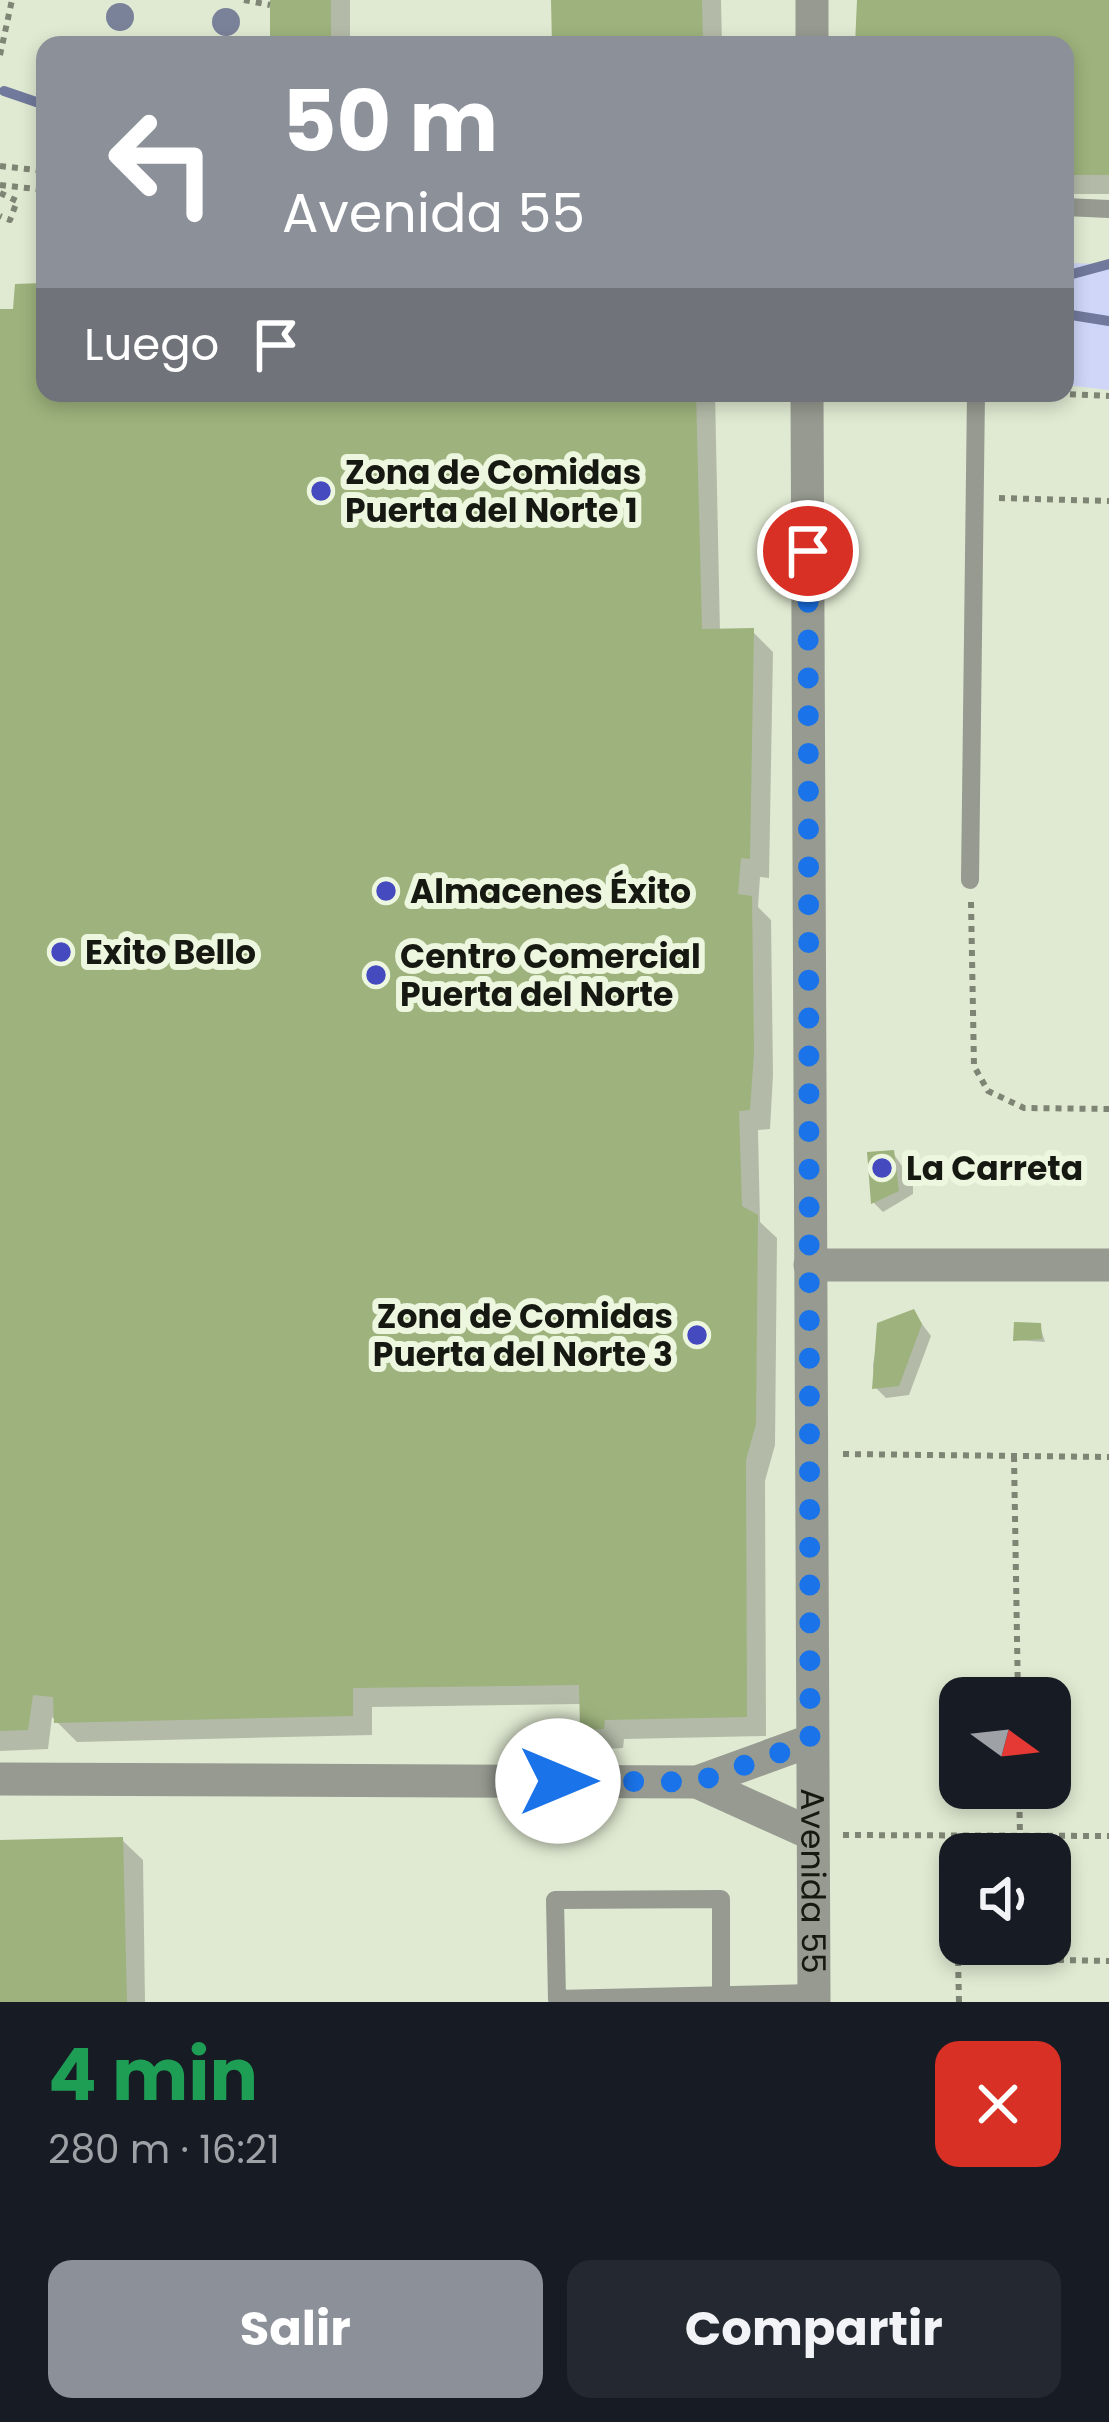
<!DOCTYPE html>
<html lang="es">
<meta charset="utf-8">
<style>
:root{--surface:#171b24;--page:#242831;--text:#f1f3f6;--muted:#9ea1a6;--accent:#8c9099}
body{margin:0;font-family:Poppins,sans-serif;background:var(--page);color:var(--text);height:100vh;display:flex;flex-direction:column;font-size:45px;white-space:nowrap}
*{box-sizing:border-box;margin:0}
p{font-size:39px;color:var(--muted)}
.icon{flex:none;width:66px;height:66px;fill:none;stroke:currentColor;stroke-width:2;stroke-linecap:round;stroke-linejoin:round}
.map{position:relative;height:2002px;overflow:hidden}
.side{display:flex;flex-direction:column;background:var(--surface);flex:1}
.side>*{flex:none}
.guide{position:absolute;left:36px;top:36px;width:1038px;height:366px;border-radius:24px;box-shadow:0 6px 18px #0003;background:#8c9099;color:#fff;overflow:hidden}
.needle{width:78px;rotate:105deg}
.buttons{position:absolute;left:939px;top:1677px;display:grid;gap:24px}
.buttons a{display:grid;place-items:center;width:132px;height:132px;border-radius:24px;background:var(--surface);box-shadow:0 6px 18px #0003;font-size:60px}
.pin{position:absolute;display:grid;place-items:center;width:102px;height:102px;color:#fff;margin:-51px;border:6px solid #fff;border-radius:50%;box-shadow:0 3px 12px #0007}
.me{position:absolute;width:132px;margin:-66px;rotate:90deg;stroke-linejoin:round;filter:drop-shadow(0 0 9px #0008)}
.turn{display:flex;align-items:center;gap:42px;height:252px;padding:0 48px;font-size:54px}
.turn .icon{width:156px;height:156px;stroke-width:2.5}
.turn b{display:block;font-size:84px;line-height:102px}
.then{display:flex;align-items:center;height:114px;padding:0 48px;background:#0003;gap:24px;font-size:45px}
.round{display:grid;place-items:center;flex:none;width:126px;height:126px;border-radius:24px;background:var(--page)}
.overview{display:flex;align-items:center;justify-content:space-between;height:204px;padding:0 48px}
h1{font-size:72px;font-weight:700;line-height:90px;color:#1e9e55}
.cta{display:flex;gap:24px;margin-top:auto;padding:24px 48px}
.cta a{flex:1;height:138px;border-radius:24px;background:var(--accent);color:#fff;font-size:48px;font-weight:700;line-height:138px;text-align:center}
.cta a+a{background:var(--page);color:var(--text)}
.map>svg:first-child{display:block}
</style>
<div class="map">
<svg width="1109" height="2002" viewBox="0 0 1109 2002">
<rect width="100%" height="100%" fill="#e0ead2"/>
<path fill="#cfd6f8" d="M1065,263L1109,264V390L1065,385Z"/>
<g fill="#0003">
<rect x="273" y="0" width="77" height="45"/>
<path d="M554,0H721L722,45H555Z"/>
<path d="M860,0H1109V194H1065V45H858Z"/>
<path d="M45,286V393H715L720,632L752,631L773,652L769,878L760,877L758,907L771,920L773,1075L770,1129L758,1130L760,1222L777,1238L775,1445L765,1481L766,1736L624,1739L623,1748L603,1749L583,1729L582,1704L372,1707V1735L77,1742L52,1717L48,1749L0,1751V312H15Z"/>
<path d="M893,1153L913,1182V1194L883,1212L873,1202Z"/>
<path d="M913,1312L931,1336L909,1395L886,1398L875,1387L873,1365L880,1325Z"/>
<path d="M1040,1326L1045,1342L1016,1340Z"/>
<path d="M122,1840L143,1860L145,2002H0V1843Z"/>
</g>
<g fill="none" stroke-linecap="round" stroke-linejoin="round">
<g stroke="#71799c" stroke-width="10">
<path d="M4,91L45,105"/>
<path d="M1065,276L1109,264"/>
<path d="M1065,314L1109,321"/>
</g>
</g>
<g fill="#9db27c">
<rect x="270" y="0" width="61" height="45"/>
<path d="M551,0H702L703,45H552Z"/>
<path d="M857,0H1109V175H1065V45H855Z"/>
<path d="M45,283V393H696L702,629L754,628L750,859L741,858L738,894L752,896L754,1053L750,1110L739,1111L742,1206L758,1215L756,1424L746,1460L747,1717L605,1720L604,1729L580,1730L579,1685L353,1688V1716L54,1723L53,1697L33,1695L28,1730L0,1731V309H13L15,284Z"/>
<path d="M894,1150L899,1191L871,1204L867,1152Z"/>
<path d="M914,1309L922,1324L899,1386L872,1389L877,1323Z"/>
<path d="M1014,1322L1041,1323L1042,1339L1013,1341Z"/>
<path d="M123,1837L127,2002H0V1840Z"/>
</g>
<g fill="none" stroke-linecap="round" stroke-linejoin="round">
<g stroke="#7f8575" stroke-width="6" stroke-dasharray="6 6" stroke-linecap="butt">
<path d="M244,0L270,5"/>
<path d="M0,55L12,0"/>
<path d="M0,166L45,171"/>
<path d="M0,185L45,190"/>
<path d="M0,193L17,201L10,220L0,216"/>
<path d="M1046,393L1109,396"/>
<path d="M999,498L1109,501"/>
<path d="M971,902L974,1066L988,1091L1024,1108L1109,1109"/>
<path d="M843,1454L1109,1457"/>
<path d="M1014,1456L1018,1698"/>
<path d="M1019,1788L1020,1835"/>
<path d="M843,1835L1109,1836"/>
<path d="M959,2002L958,1958L1109,1961"/>
</g>
<g stroke="#969a90" stroke-width="18">
<path d="M1065,207L1109,209"/>
<path d="M970,880L976,393"/>
<path d="M721,1996V1899L555,1900L557,1999L814,1993"/>
</g>
<g stroke="#969a90" stroke-width="33">
<path d="M812,45V0"/>
<path id="s1" d="M807,393L814,2002"/>
<path d="M810,1265H1109"/>
<path d="M0,1779L697,1782L810,1741"/>
<path d="M697,1782L812,1834"/>
</g>
</g>
<g fill="#7a8299">
<circle cx="120" cy="17" r="14"/>
<circle cx="226" cy="22" r="14"/>
</g>
<g fill="none" stroke-linecap="round" stroke-linejoin="round">
<path stroke="#1a73e8" stroke-width="21" stroke-dasharray="0 37.8" d="M558,1781L697,1782L810,1742L808,551"/>
</g>
<g fill="#454abf" stroke="#edf7df" stroke-width="4.5">
<circle cx="321" cy="491" r="12"/>
<circle cx="386" cy="891" r="12"/>
<circle cx="61" cy="952" r="12"/>
<circle cx="376" cy="975" r="12"/>
<circle cx="882" cy="1168" r="12"/>
<circle cx="697" cy="1335" r="12"/>
</g>
<g text-anchor="middle" stroke-width="12" stroke-linejoin="round" paint-order="stroke">
<g font-size="33" font-weight="bold" fill="#161911" stroke="#edf7df" text-anchor="start">
<text x="345" y="484">Zona de Comidas<tspan x="345" dy="38">Puerta del Norte 1</tspan></text>
<text x="410" y="903">Almacenes Éxito</text>
<text x="85" y="964">Exito Bello</text>
<text x="400" y="968">Centro Comercial<tspan x="400" dy="38">Puerta del Norte</tspan></text>
<text x="906" y="1180">La Carreta</text>
<text x="673" y="1328" text-anchor="end">Zona de Comidas<tspan x="673" dy="38">Puerta del Norte 3</tspan></text>
</g>
<g font-size="33" fill="#161911" stroke="#edf7df">
<text dy="12" stroke="none"><textPath href="#s1" startOffset="1488">Avenida 55</textPath></text>
</g>
</g>
</svg>
<div class="buttons">
<a><svg class="needle" viewBox="-14 -14 28 28"><path d="M0-13l5 13h-10z" fill="#e53935"/><path d="M0 13l5-13h-10z" fill="#9ea1a6"/></svg></a>
<a><svg class="icon" aria-label="sound" viewBox="0 0 24 24"><path d="M4 9h4l5-4v14l-5-4H4zM17 9q2 3 0 6"/></svg></a>
</div>
<div class="pin" style="left:808px;top:551px;background:#d93025"><svg class="icon" aria-label="arrive" viewBox="0 0 24 24"><path d="M6 21V4h12l-3 4 3 4H6"/></svg></div>
<svg class="me" style="left:558px;top:1781px" viewBox="-20 -20 40 40"><circle r="19" fill="#fff"/><path d="M0-13L10 11 0 6-10 11z" fill="#1a73e8"/></svg>
<div class="guide">
<div class="turn"><svg class="icon" aria-label="left" viewBox="0 0 24 24"><path d="M17 20v-9H6M10 6l-5 5 5 5"/></svg><div><b>50 m</b>Avenida 55</div></div>
<div class="then">Luego<svg class="icon" aria-label="arrive" viewBox="0 0 24 24"><path d="M6 21V4h12l-3 4 3 4H6"/></svg></div>
</div>
</div>
<section class="side">
<div class="overview"><div><h1>4 min</h1><p>280 m · 16:21</p></div><a class="round" style="background:#d93025;color:#fff"><svg class="icon" aria-label="close" viewBox="0 0 24 24"><path d="M6 6l12 12M18 6L6 18"/></svg></a></div>
<div class="cta"><a>Salir</a><a>Compartir</a></div>
</section>
